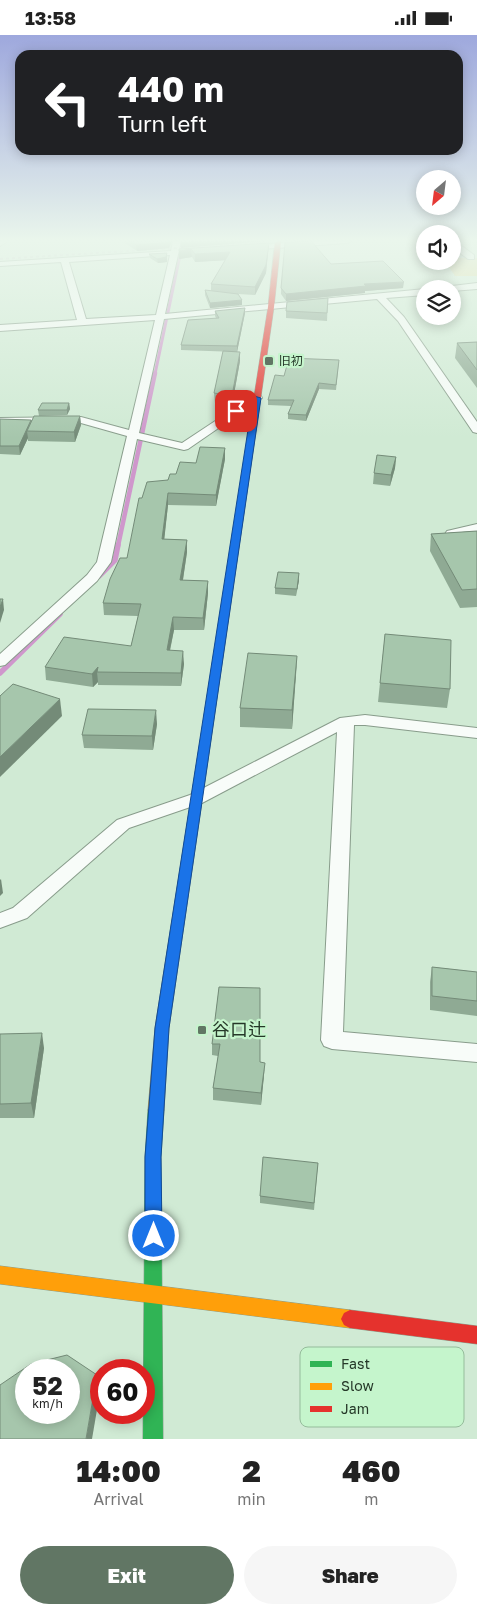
<!DOCTYPE html>
<meta charset="utf-8">
<style>
:root{--surface:#fff;--page:#f6f6f6;--text:#222;--muted:#767676;--accent:#617664}
body{margin:0;font-family:"Golos Text","Noto Sans JP",sans-serif;background:var(--page);color:var(--text);height:100vh;display:flex;flex-direction:column;font-size:19px;white-space:nowrap}
*{box-sizing:border-box;margin:0}
p{font-size:16px;color:var(--muted)}
.icon{flex:none;width:28px;height:28px;fill:none;stroke:currentColor;stroke-width:2;stroke-linecap:round;stroke-linejoin:round}
.map{position:relative;height:1404px;overflow:hidden}
.sheet{display:flex;flex-direction:column;background:var(--surface);flex:1}
.sheet>*{flex:none}
.banner{position:absolute;left:15px;top:15px;width:448px;height:105px;border-radius:15px;box-shadow:0 2px 12px #0003;background:#202124;color:#fff;overflow:hidden}
.needle{width:32px;rotate:208deg}
.buttons{position:absolute;left:416px;top:135px;display:grid;gap:10px}
.buttons a{display:grid;place-items:center;width:45px;height:45px;border-radius:50%;background:var(--surface);box-shadow:0 2px 12px #0003;font-size:25px}
.speed{position:absolute;left:15px;top:1324px;display:flex;gap:10px;font-size:25px;font-weight:700;text-align:center}
.speed>*{display:grid;place-content:center;width:65px;height:65px;border-radius:50%;background:var(--surface);box-shadow:0 2px 12px #0003;line-height:1}
.speed small{font-size:12px;font-weight:400}
.speed .limit{border:8px solid #d22;background:#fff;color:#111}
.pin{position:absolute;display:grid;place-items:center;width:42px;height:42px;color:#fff;margin:-21px;border-radius:10px;box-shadow:0 2px 8px #0006}
.me{position:absolute;width:55px;margin:-28px;rotate:0deg;stroke-linejoin:round;filter:drop-shadow(0 0 4px #0008)}
.turn{display:flex;align-items:center;gap:18px;height:105px;padding:0 20px;font-size:22px}
.turn .icon{width:65px;height:65px;stroke-width:2.5}
.turn b{display:block;font-size:35px;line-height:42px}
.eta{display:flex;justify-content:space-evenly;align-items:center;height:85px;text-align:center}
.eta b{font-size:30px;font-weight:800;line-height:35px}
.action{display:flex;gap:10px;margin-top:auto;padding:10px 20px}
.action a{flex:1;height:58px;border-radius:30px;background:var(--accent);color:#fff;font-size:20px;font-weight:800;line-height:58px;text-align:center}
.action a+a{background:var(--page);color:var(--text)}
.status{display:flex;justify-content:space-between;align-items:center;height:35px;padding:0 25px;background:var(--surface);direction:ltr}
.status svg{height:14px;fill:currentColor}
.map>svg:first-child{display:block}
</style>
<div class="status"><b>13:58</b><svg viewBox="0 0 49 12"><path d="M0 12V9h3v3zM5 12V6h3v6zM10 12V3h3v9zM15 12V0h3v12zM26 1h20v11H26zM47 4h2v5h-2z"/></svg></div>
<div class="map">
<svg width="477" height="1404" viewBox="0 0 477 1404">
<rect width="100%" height="100%" fill="#d0ead4"/>
<path fill="#e2d997" d="M453,223H477V241H455L445,226H452Z"/>
<g fill="none" stroke-linecap="round" stroke-linejoin="round">
<path stroke="#cf97cc" stroke-width="3" d="M155,339L183,206"/>
<path stroke="#cf97cc" stroke-width="4.5" d="M118,511L155,338"/>
<g stroke="#cf97cc" stroke-width="5.5">
<path d="M99,541L115,525L118,510"/>
<path d="M0,638L60,579"/>
</g>
<defs>
<g id="street">
<path d="M0,206H8L0,211Z"/>
<path d="M173,206H181L165,279L425,254V260L386,263L404,282L477,387V398L473,397L398,286L377,264L164,284L139,398L182,408L253,361H261L262,363L188,414L184,415L137,404L111,527L97,546L5,630L0,631V619L87,540L97,527L127,401L81,388L0,389V383L81,382L129,395L155,285L0,296V290L77,285L61,227L0,231V227L171,216ZM170,220L156,280L86,284L69,227Z"/>
<path d="M309,206H351L347,208L247,215L243,213L247,211Z"/>
<path d="M453,206H461L459,209L474,220V224H468L452,212Z"/>
<path d="M477,248V254L452,256V254H448L452,251Z"/>
<path d="M477,489V497L451,503L445,499L447,496Z"/>
<path d="M365,680L477,693V703L365,690H354L343,997L477,1009V1027L332,1014L324,1011L321,1005L337,697L202,768L129,793L27,883L0,893V878L13,873L117,785L190,760L340,683Z"/>
</g>
<path id="fast" d="M156,1068L162,1070L164,1075L161,1122L163,1404H143L145,1122L148,1075L150,1070Z"/>
<g id="slow">
<path d="M213,653L218,656L169,993L164,1075L162,1080L156,1082L150,1080L148,1075L155,993L208,656Z"/>
<path d="M0,1231L350,1275L356,1278L359,1284L356,1290L350,1293L0,1249Z"/>
</g>
<g id="jam">
<path d="M275,206H281L274,272L218,656L213,659L208,656L268,272Z"/>
<path d="M350,1275L477,1291V1309L350,1293L344,1290L341,1284L344,1278Z"/>
</g>
</defs>
<use href="#street" stroke="#889c8b" stroke-width="2"/>
<use href="#fast" stroke="#889c8b" stroke-width="1"/>
<use href="#slow" stroke="#889c8b" stroke-width="1"/>
<use href="#jam" stroke="#889c8b" stroke-width="1"/>
<use href="#street" fill="#f8fcf9" fill-rule="evenodd"/>
<use href="#fast" fill="#30b455" fill-rule="evenodd"/>
<use href="#slow" fill="#ff9f0a" fill-rule="evenodd"/>
<use href="#jam" fill="#e5322d" fill-rule="evenodd"/>
<g stroke="#c1c7c1" stroke-width="2" stroke-dasharray="3 3" stroke-linecap="butt">
<path d="M220,210L279,206"/>
<path d="M0,224L195,212"/>
</g>
</g>
<g fill="#8faa94">
<path d="M122,206H172L169,213L137,216Z"/>
<path d="M269,208L266,238L255,260L238,259L242,270L210,273L205,260V255L211,256V249L225,225L195,227L192,222L179,224V214Z"/>
<path d="M167,218V227L158,228L150,223L149,219Z"/>
<path d="M331,229L403,253L365,256V258L286,266L281,259V253Z"/>
<path d="M328,263L327,286L286,283V276Z"/>
<path d="M215,276L245,278L237,317L181,315V310L216,283L215,281Z"/>
<path d="M477,307V353L455,323L457,308Z"/>
<path d="M339,325L336,355L319,354L306,386L288,384V379L291,371L268,370V365L284,341Z"/>
<path d="M240,326L232,370L215,368L214,358Z"/>
<path d="M69,368L70,374L67,380L39,381L38,375Z"/>
<path d="M80,381L81,390L75,407L28,406V403L20,420L0,419V384L31,385Z"/>
<path d="M225,413V424L216,471L168,470L164,504L187,505V517L183,545L208,546V558L204,595H174L170,616L184,629L181,651L98,650V647L93,652L46,645L45,632L131,611L138,581L104,580L103,568L127,523L142,463L176,439Z"/>
<path d="M396,422L395,433L390,451L373,449L374,438Z"/>
<path d="M477,496V572L460,573L430,516L431,499Z"/>
<path d="M299,545L296,561L275,559V553Z"/>
<path d="M385,599L450,654L447,673L378,667Z"/>
<path d="M297,621L292,694L240,692V673Z"/>
<path d="M157,689L153,715L84,713L82,700Z"/>
<path d="M432,932L477,937V981L430,975V947Z"/>
<path d="M219,952L260,1027L264,1040L261,1070L213,1065V1053L218,1021L212,1020V1009Z"/>
<path d="M0,999L44,1013L34,1083H0Z"/>
<path d="M318,1128L314,1175L260,1168V1161Z"/>
</g>
<g fill="#748b78">
<path d="M172,206L169,213L137,216L136,210Z"/>
<path d="M191,206H270L181,213V207Z"/>
<path d="M269,208L266,238L255,260V252Z"/>
<path d="M191,214L192,222L179,224V216Z"/>
<path d="M230,217V225L195,227V219Z"/>
<path d="M167,218V227L158,228L157,224Z"/>
<path d="M404,247L403,253L365,256V258L286,266V259L364,249Z"/>
<path d="M242,265V270L210,273V268Z"/>
<path d="M245,273V278L237,317V311Z"/>
<path d="M240,317V326L232,370V361Z"/>
<path d="M319,348V354L306,386V380Z"/>
<path d="M69,368L70,374L67,380V375Z"/>
<path d="M80,381L81,390L75,407L74,397Z"/>
<path d="M31,385L27,396L28,403L20,420L19,411Z"/>
<path d="M225,413V424L216,471V460Z"/>
<path d="M396,422L395,433L390,451L391,440Z"/>
<path d="M168,458V470L163,516L162,504Z"/>
<path d="M187,505V517L181,557L180,545Z"/>
<path d="M299,538V545L296,561L297,554Z"/>
<path d="M208,546V558L204,595L203,583Z"/>
<path d="M3,564L4,575L0,588V572Z"/>
<path d="M173,582L174,595L167,628V615Z"/>
<path d="M183,616L184,629L181,651V638Z"/>
<path d="M297,621L296,640L292,694V675Z"/>
<path d="M98,632L97,637L98,647L93,652L92,639Z"/>
<path d="M60,664L62,681L0,742V722Z"/>
<path d="M156,675L157,689L153,715L152,701Z"/>
<path d="M1,844L3,858L0,861V845Z"/>
<path d="M42,998L44,1013L34,1083L31,1068Z"/>
<path d="M265,1028L264,1040L261,1070V1058Z"/>
<path d="M97,1340L100,1357L92,1404H86Z"/>
</g>
<g fill="#a6c6ac" stroke="#748b78" fill-rule="evenodd">
<path d="M131,206H170L169,207L136,210Z"/>
<path d="M311,206L331,229L383,226L404,247L364,249L366,251L286,259L281,253L285,208Z"/>
<path d="M269,208L266,230L255,252L211,249L230,217L195,219L191,214L179,216V214Z"/>
<path d="M167,218L166,222L157,224L149,219Z"/>
<path d="M205,255L238,259L242,265L210,268Z"/>
<path d="M328,263L327,278L286,276L287,267Z"/>
<path d="M245,273L237,311L181,310L188,285L219,283L215,276Z"/>
<path d="M477,307V335L457,308Z"/>
<path d="M223,316L240,317L232,361L214,358Z"/>
<path d="M289,323L339,325L336,350L319,348L306,380L288,379L294,365H268L275,340L284,341Z"/>
<path d="M42,368H69L67,375H38Z"/>
<path d="M34,381H80L74,397L27,396Z"/>
<path d="M0,384L31,385L19,411H0Z"/>
<path d="M200,412L225,413L216,460L168,458L162,504L187,505L180,545L208,546L203,583L173,582L167,615L183,616L181,638L97,637L98,632L92,639L45,632L64,602L131,611L141,569L103,568L110,544L120,523H127L139,463H142L147,447L168,445L170,439H176L180,427L196,428Z"/>
<path d="M377,420L396,422L391,440L374,438Z"/>
<path d="M477,496V554L462,555L431,499Z"/>
<path d="M278,537L299,538L297,554L275,553Z"/>
<path d="M0,564H3L0,572Z"/>
<path d="M385,599L451,605L450,654L380,648Z"/>
<path d="M248,618L297,621L292,675L240,673Z"/>
<path d="M13,649L60,664L0,722V661Z"/>
<path d="M88,674L156,675L152,701L82,700Z"/>
<path d="M432,932L477,937V966L432,961Z"/>
<path d="M219,952L260,953V1027L265,1028L261,1058L213,1053L220,1009H212Z"/>
<path d="M42,998L31,1068L0,1069V999Z"/>
<path d="M263,1122L318,1128L314,1168L260,1161Z"/>
<path d="M67,1320L97,1340L86,1404H0V1350L31,1329ZM26,1335H69V1378H26Z"/>
</g>
<linearGradient id="sky" x2="0" y2="1"><stop stop-color="#9ea8dd"/><stop offset="0.51" stop-color="#eaf6ec"/><stop offset="1" stop-color="#eaf6ec" stop-opacity="0"/></linearGradient>
<rect width="477" height="403" fill="url(#sky)"/>
<path fill="#1a73e8" stroke="#114b97" d="M254,361L261,363L169,993L161,1122L162,1201L160,1206L154,1209L147,1206L145,1201V1122L155,993L252,369L238,378L232,376Z"/>
<g fill="#617664" stroke="#c5f5cc" stroke-width="2">
<rect x="264" y="321" width="10" height="10" rx="2.5"/>
<rect x="197" y="990" width="10" height="10" rx="2.5"/>
</g>
<g text-anchor="middle" stroke-width="4.5" stroke-linejoin="round" paint-order="stroke">
<g font-size="12" fill="#253828" stroke="#c5f5cc" text-anchor="start">
<text x="279" y="330">旧初</text>
</g>
<g font-size="18" fill="#253828" stroke="#c5f5cc" text-anchor="start">
<text x="212" y="1001">谷口辻</text>
</g>
</g>
<rect x="300" y="1312" width="164" height="80" rx="8" fill="#c5f5cc" stroke="#95bc9b" stroke-width="1"/>
<rect x="310" y="1326" width="22" height="6" fill="#30b455"/>
<rect x="310" y="1348" width="22" height="7" fill="#ff9f0a"/>
<rect x="310" y="1371" width="22" height="6" fill="#e5322d"/>
<g font-size="14" fill="#253828">
<text x="341" y="1334">Fast</text>
<text x="341" y="1356">Slow</text>
<text x="341" y="1379">Jam</text>
</g>
</svg>
<div class="buttons">
<a><svg class="needle" viewBox="-14 -14 28 28"><path d="M0-13l5 13h-10z" fill="#e53935"/><path d="M0 13l5-13h-10z" fill="#767676"/></svg></a>
<a><svg class="icon" aria-label="sound" viewBox="0 0 24 24"><path d="M4 9h4l5-4v14l-5-4H4zM17 9q2 3 0 6"/></svg></a>
<a><svg class="icon" aria-label="layers" viewBox="0 0 24 24"><path d="M12 4l9 5-9 5-9-5zM3 14l9 5 9-5"/></svg></a>
</div>
<div class="speed"><div>52<small>km/h</small></div><div class="limit">60</div></div>
<div class="pin" style="left:236px;top:376px;background:#d93025"><svg class="icon" aria-label="arrive" viewBox="0 0 24 24"><path d="M6 21V4h12l-3 4 3 4H6"/></svg></div>
<svg class="me" style="left:154px;top:1201px" viewBox="-20 -20 40 40"><circle r="17" fill="#1a73e8" stroke="#fff" stroke-width="3"/><path d="M0-11L8 9 0 5-8 9z" fill="#fff"/></svg>
<div class="banner">
<div class="turn"><svg class="icon" aria-label="left" viewBox="0 0 24 24"><path d="M17 20v-9H6M10 6l-5 5 5 5"/></svg><div><b>440 m</b>Turn left</div></div>
</div>
</div>
<section class="sheet">
<div class="eta">
<div><b>14:00</b><p>Arrival</p></div>
<div><b>2</b><p>min</p></div>
<div><b>460</b><p>m</p></div>
</div>
<div class="action"><a>Exit</a><a>Share</a></div>
</section>
